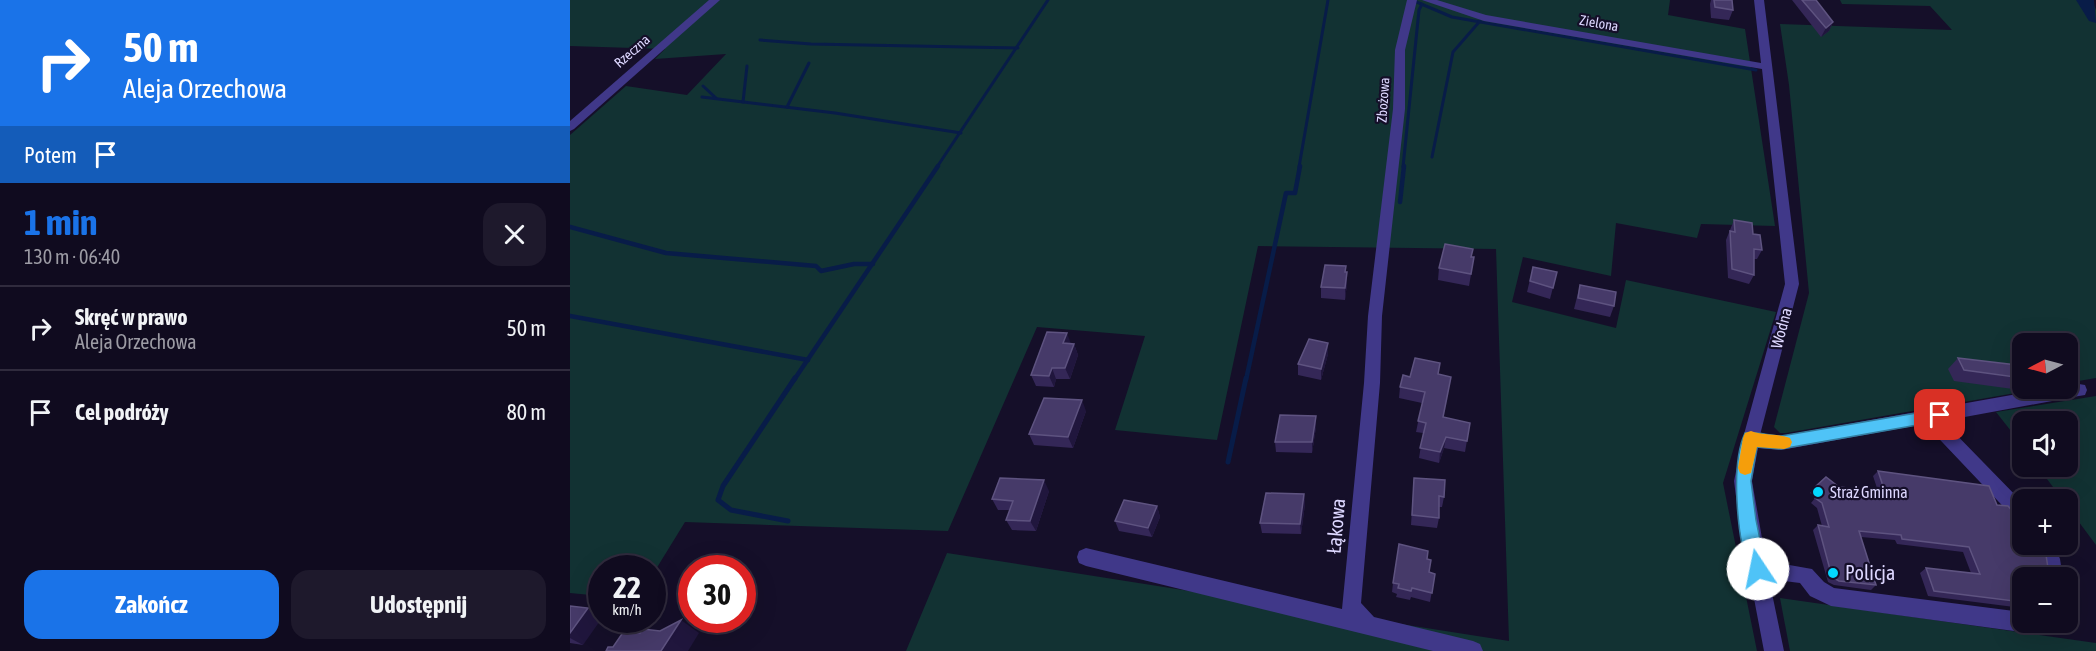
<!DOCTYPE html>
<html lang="pl">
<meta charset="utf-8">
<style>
:root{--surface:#100b1f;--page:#1e192c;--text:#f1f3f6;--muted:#9c9ba4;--line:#302b3d;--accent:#1a73e8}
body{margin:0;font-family:"Asap Condensed",sans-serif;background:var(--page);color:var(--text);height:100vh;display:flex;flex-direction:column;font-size:22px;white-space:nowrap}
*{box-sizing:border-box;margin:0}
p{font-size:20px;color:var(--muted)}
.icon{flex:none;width:33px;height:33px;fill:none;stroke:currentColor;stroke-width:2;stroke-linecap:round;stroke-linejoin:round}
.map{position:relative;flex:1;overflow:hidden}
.details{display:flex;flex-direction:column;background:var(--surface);width:570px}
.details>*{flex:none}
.banner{background:#1a73e8;color:#fff;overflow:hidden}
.needle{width:39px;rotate:264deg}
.buttons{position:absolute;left:1442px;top:333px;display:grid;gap:12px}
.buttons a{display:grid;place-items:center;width:66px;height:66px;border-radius:12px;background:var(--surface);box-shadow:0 6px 24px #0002,0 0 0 2px var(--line);font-size:30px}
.speed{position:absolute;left:18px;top:555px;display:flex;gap:12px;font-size:30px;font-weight:700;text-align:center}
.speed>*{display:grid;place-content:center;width:78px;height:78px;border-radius:50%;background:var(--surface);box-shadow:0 6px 24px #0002,0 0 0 2px var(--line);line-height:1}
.speed small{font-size:15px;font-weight:400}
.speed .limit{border:9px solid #d22;background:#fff;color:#111}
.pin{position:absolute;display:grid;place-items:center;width:51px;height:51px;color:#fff;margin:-26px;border-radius:12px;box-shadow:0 3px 9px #0006}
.me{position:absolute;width:66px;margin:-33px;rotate:349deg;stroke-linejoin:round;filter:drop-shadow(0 0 4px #0008)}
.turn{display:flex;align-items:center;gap:21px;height:126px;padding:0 24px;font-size:27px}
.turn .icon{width:78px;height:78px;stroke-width:2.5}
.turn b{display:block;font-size:42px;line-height:51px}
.then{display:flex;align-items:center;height:57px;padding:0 24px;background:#0003;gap:12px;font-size:22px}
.round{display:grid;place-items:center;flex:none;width:63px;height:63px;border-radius:18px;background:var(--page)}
.overview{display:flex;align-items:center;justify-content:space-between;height:102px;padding:0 24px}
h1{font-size:36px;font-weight:700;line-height:45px;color:var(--accent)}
.primary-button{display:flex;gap:12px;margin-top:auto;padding:12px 24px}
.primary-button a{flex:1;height:69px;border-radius:18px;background:var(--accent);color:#fff;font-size:24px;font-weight:700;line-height:69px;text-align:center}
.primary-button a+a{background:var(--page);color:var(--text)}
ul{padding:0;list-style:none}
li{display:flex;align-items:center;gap:18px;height:84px;padding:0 24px;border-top:2px solid var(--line)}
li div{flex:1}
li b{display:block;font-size:22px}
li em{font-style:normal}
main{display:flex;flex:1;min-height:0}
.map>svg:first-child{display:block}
</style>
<main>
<section class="details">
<div class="banner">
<div class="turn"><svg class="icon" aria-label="right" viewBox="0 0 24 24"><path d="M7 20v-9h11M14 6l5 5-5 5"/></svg><div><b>50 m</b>Aleja Orzechowa</div></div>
<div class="then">Potem<svg class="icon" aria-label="arrive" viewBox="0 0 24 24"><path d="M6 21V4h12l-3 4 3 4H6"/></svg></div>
</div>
<div class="overview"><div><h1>1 min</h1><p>130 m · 06:40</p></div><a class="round"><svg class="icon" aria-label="close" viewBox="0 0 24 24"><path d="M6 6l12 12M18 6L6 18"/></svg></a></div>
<ul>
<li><svg class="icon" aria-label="right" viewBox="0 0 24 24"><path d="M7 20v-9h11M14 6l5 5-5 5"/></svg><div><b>Skręć w prawo</b><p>Aleja Orzechowa</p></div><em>50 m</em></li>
<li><svg class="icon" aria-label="arrive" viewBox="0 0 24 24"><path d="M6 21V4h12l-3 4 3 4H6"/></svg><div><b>Cel podróży</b></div><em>80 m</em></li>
</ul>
<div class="primary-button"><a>Zakończ</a><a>Udostępnij</a></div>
</section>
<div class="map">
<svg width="1526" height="651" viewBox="0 0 1526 651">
<rect width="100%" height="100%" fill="#150f29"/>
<g fill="#123233">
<path d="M0,0H1100L1098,15L1175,29L1205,226L1131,224L1127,238L1046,223L1041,276L953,257L942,302L1046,328L1056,280L1206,312L1153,483L1187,651H336L377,553L939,641L926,249L688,246L647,440L545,430L575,336L467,327L378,531L115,522L83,574L82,568H32L31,596L0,593V135L56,86L117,95L156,54L85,59L95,49L0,46Z"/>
<path d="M1270,0H1522L1526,10V378L1497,383V344H1452V388L1469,389L1216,433H1210L1204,427L1239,293L1219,85L1210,24L1382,30L1360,6L1272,4Z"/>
<path d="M1526,396V545L1497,506V500L1492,499L1468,467L1497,466V422H1452V445L1426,412Z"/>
<path d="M1210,598L1526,643V651H1220Z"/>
</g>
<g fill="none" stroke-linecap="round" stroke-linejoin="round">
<g stroke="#081c48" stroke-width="3">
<path d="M842,0L882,17L1186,70"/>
<path d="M190,40L241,44L448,48"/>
<path d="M133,86L146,98"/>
<path d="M132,97L265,113L391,133"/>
<path d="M173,102L177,66"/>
<path d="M217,107L239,63"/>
<path d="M862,157L883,52L910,21"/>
<path d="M367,167L478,0"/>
<path d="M729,167L758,0"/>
<path d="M833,167L849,10L852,4"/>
</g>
<g stroke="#081c48" stroke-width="4.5">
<path d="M830,202L834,166"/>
<path d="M0,227L96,253L246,266L251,271L284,264H303"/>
<path d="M0,316L238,360"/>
<path d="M224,380L368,166"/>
<path d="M676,380L716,193H725L730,166"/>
</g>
<g stroke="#081c48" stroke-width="5">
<path d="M658,462L676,378"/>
<path d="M218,521L161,510L148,500L153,486L225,378"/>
</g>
<path fill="#081c48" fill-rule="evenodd" d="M1506,0H1524L1526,23L1519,21Z"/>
<g fill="#403889" fill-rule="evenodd">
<path d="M139,0H150L4,129L0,131V121Z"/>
<path d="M837,0H847L835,50V109L812,316L810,383L791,603L804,617L903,641L910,644L913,651H863L516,566L509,563L507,557L509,551L516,548L772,609L794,383L798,316L823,109L825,50Z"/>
<path d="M852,0H867L916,15L1191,63L1184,0H1194L1229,284L1190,435L1211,436L1481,388H1497V386L1509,384L1515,385L1517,390L1515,395L1509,396L1373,421L1452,502V522L1446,520L1355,424L1211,450L1188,448L1182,481L1196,561L1242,569L1254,582L1264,588L1452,612V622H1487L1481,632L1474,635L1261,606L1240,596L1230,583L1199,579L1214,651H1194L1169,520L1164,481L1173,438L1215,284L1192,69L914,21Z"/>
<path d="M1465,544H1484L1490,559L1493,578H1474L1472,559Z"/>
</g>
</g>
<g fill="#342757">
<path d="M1141,0H1162L1163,10L1159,20L1141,18L1140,4Z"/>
<path d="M1222,0H1246L1263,22L1259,31L1251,37Z"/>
<path d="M1164,220L1183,234L1192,250L1187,259H1184V275L1179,284L1158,278L1156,240Z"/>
<path d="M901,257H904L899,286L868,280L869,268Z"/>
<path d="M963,267L987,272L980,299L957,292Z"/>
<path d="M775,272H777V283L775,300L751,298V287Z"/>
<path d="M1010,285L1044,306L1040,317L1004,309Z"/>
<path d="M501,344H504L508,355L500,379H486L484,387L466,386L461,375Z"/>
<path d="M758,354L751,380L728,375V364Z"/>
<path d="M1388,358L1452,375V379L1443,389L1384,381L1378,369Z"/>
<path d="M869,375L873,417L900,423L895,452L874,448L869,463L849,458L853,433L846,432L852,403L829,398L830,387L840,377Z"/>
<path d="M516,411L503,448L464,445L459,434Z"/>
<path d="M746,416V427L742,453L706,452L705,442Z"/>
<path d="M1308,471L1427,505L1478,568L1474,571L1452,578V608L1358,596L1350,573L1356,568L1401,573L1393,552L1327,544L1325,540L1291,537L1306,585L1301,590L1264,585L1258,582L1243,530L1248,525L1252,526L1247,508L1241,503L1246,497L1240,493L1244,488L1269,487L1308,491L1303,476Z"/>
<path d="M844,478L874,497L872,507H869V518L867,528L841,525Z"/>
<path d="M479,491L466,531L442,530L436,520L440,510H428L422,499Z"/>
<path d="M734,494L735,504L731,534L692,533L690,523Z"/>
<path d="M587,506L590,517L582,537L549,531L545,521Z"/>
<path d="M857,559L859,572L865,574L860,602L841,597L840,600L826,597L827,594L822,592L823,583Z"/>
<path d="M0,606L13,645L0,643Z"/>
</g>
<g fill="#20163d">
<path d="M1263,22L1259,31L1251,37L1256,28Z"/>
<path d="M777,272V283L775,300V288Z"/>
<path d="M497,333L501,344L493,343Z"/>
<path d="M758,343V354L751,380V369Z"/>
<path d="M504,344L508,355L500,379L495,368Z"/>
<path d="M482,368L486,379L484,387L479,376Z"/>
<path d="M512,400L516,411L503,448L498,437Z"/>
<path d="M746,416V427L742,453V442Z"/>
<path d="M876,437L874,448L869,463L870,452Z"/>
<path d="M474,480L479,491L466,531L460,521Z"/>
<path d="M734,494L735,504L731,534L730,524Z"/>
<path d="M587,506L590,517L582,537L578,528Z"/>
<path d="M18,608L32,617V618L13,645L0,638V633Z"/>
<path d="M111,620L129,633L118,651H91Z"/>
</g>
<g fill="#463a69" stroke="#5e5380" stroke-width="1.5">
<path d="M1144,0H1162L1163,10L1145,7Z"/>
<path d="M1232,0H1246L1263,22L1256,28Z"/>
<path d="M1164,220L1182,223L1183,234L1190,235L1192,250L1184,249V275L1162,269L1160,231L1165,232Z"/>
<path d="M875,244L903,249L901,257H904L901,274L869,268Z"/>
<path d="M755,265L776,266L775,272H777L775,288L751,287Z"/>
<path d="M963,267L987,272L983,288L960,281Z"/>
<path d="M1010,285L1046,292L1044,306L1008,298Z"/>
<path d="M477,332L497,333L493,343L504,344L495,368H482L479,376L461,375Z"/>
<path d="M739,339L758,343L751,369L728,364Z"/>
<path d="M845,358L870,363L868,374L881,377L873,417L900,423L897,441L876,437L870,452L850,448L856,423L848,421L855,392L830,387L833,375L840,377Z"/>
<path d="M1388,358L1447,365L1452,375V378L1394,370Z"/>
<path d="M474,398L512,400L498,437L459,434Z"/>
<path d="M710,415L746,416L742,442H705Z"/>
<path d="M1308,471L1419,486L1427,505L1438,506L1452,522V544H1472L1476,555L1478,568H1475L1474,578H1452V602L1364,591L1356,568L1410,574L1399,547L1332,539L1331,535L1289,531L1306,585L1269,581L1262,577L1248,525L1259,527L1252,503L1245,498L1251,493L1244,488L1256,477L1269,487L1315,492Z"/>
<path d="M430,478L474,480L460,521L436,520L443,501L422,499Z"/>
<path d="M844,478L875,480L874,497L869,496V518L842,515Z"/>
<path d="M696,493L734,494L730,524L690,523Z"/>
<path d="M554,500L587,506L578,528L545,521Z"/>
<path d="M829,544L858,551L857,559L861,560L859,572L865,574L862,593L842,588L841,591L828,588L829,584L823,583Z"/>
<path d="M0,606L18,608L0,633Z"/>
<path d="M111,620L91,651H36L38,647H43L54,631L70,633L73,629L90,631Z"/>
</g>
<path fill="#4fc3f7" stroke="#337fa1" stroke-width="1.5" d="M1370,409L1375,411L1377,415L1375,420L1370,421L1211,449L1187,447L1181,481L1186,520L1196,569L1194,575L1188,577L1181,575C1167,543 1160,465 1175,433C1183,431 1202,436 1211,436Z"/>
<path fill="#f59e0b" d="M1181,431C1194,436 1207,433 1220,438L1222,442L1220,447L1214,449L1187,447L1181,473L1175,475L1170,473L1168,468L1173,438L1175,433Z"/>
<g fill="#03d8ff" stroke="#150f29" stroke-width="2">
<circle cx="1248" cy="492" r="6"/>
<circle cx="1263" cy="573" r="6"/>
</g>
<g text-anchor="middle" stroke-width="4.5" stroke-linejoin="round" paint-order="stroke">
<g font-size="14" fill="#ddd7ff" stroke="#150f29">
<text transform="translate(1029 23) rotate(10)" y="5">Zielona</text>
<text transform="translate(62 51) rotate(-41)" y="5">Rzeczna</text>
<text transform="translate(813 100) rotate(-86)" y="5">Zbożowa</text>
</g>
<g font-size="16" fill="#ddd7ff" stroke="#150f29">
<text transform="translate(1211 328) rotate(-75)" y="6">Wodna</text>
</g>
<g font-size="16" fill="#ddd7ff" stroke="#150f29" text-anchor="start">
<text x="1260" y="498">Straż Gminna</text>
</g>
<g font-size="20" fill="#ddd7ff" stroke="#150f29">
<text transform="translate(766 526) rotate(-85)" y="7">Łąkowa</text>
</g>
<g font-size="20" fill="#ddd7ff" stroke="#150f29" text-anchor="start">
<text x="1275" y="580">Policja</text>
</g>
</g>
</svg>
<div class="buttons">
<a><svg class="needle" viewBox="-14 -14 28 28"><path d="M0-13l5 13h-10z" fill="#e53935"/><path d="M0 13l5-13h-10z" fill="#9c9ba4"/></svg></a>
<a><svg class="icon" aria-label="sound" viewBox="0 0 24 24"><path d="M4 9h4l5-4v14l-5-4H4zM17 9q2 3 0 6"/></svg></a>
<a>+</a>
<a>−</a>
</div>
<div class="speed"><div>22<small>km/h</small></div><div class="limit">30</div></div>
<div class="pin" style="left:1370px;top:415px;background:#d93025"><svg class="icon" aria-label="arrive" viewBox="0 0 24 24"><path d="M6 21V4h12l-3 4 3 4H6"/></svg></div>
<svg class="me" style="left:1188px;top:569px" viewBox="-20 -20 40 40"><circle r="19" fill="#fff"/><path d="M0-13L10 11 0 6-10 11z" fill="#4fc3f7"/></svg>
</div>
</main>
